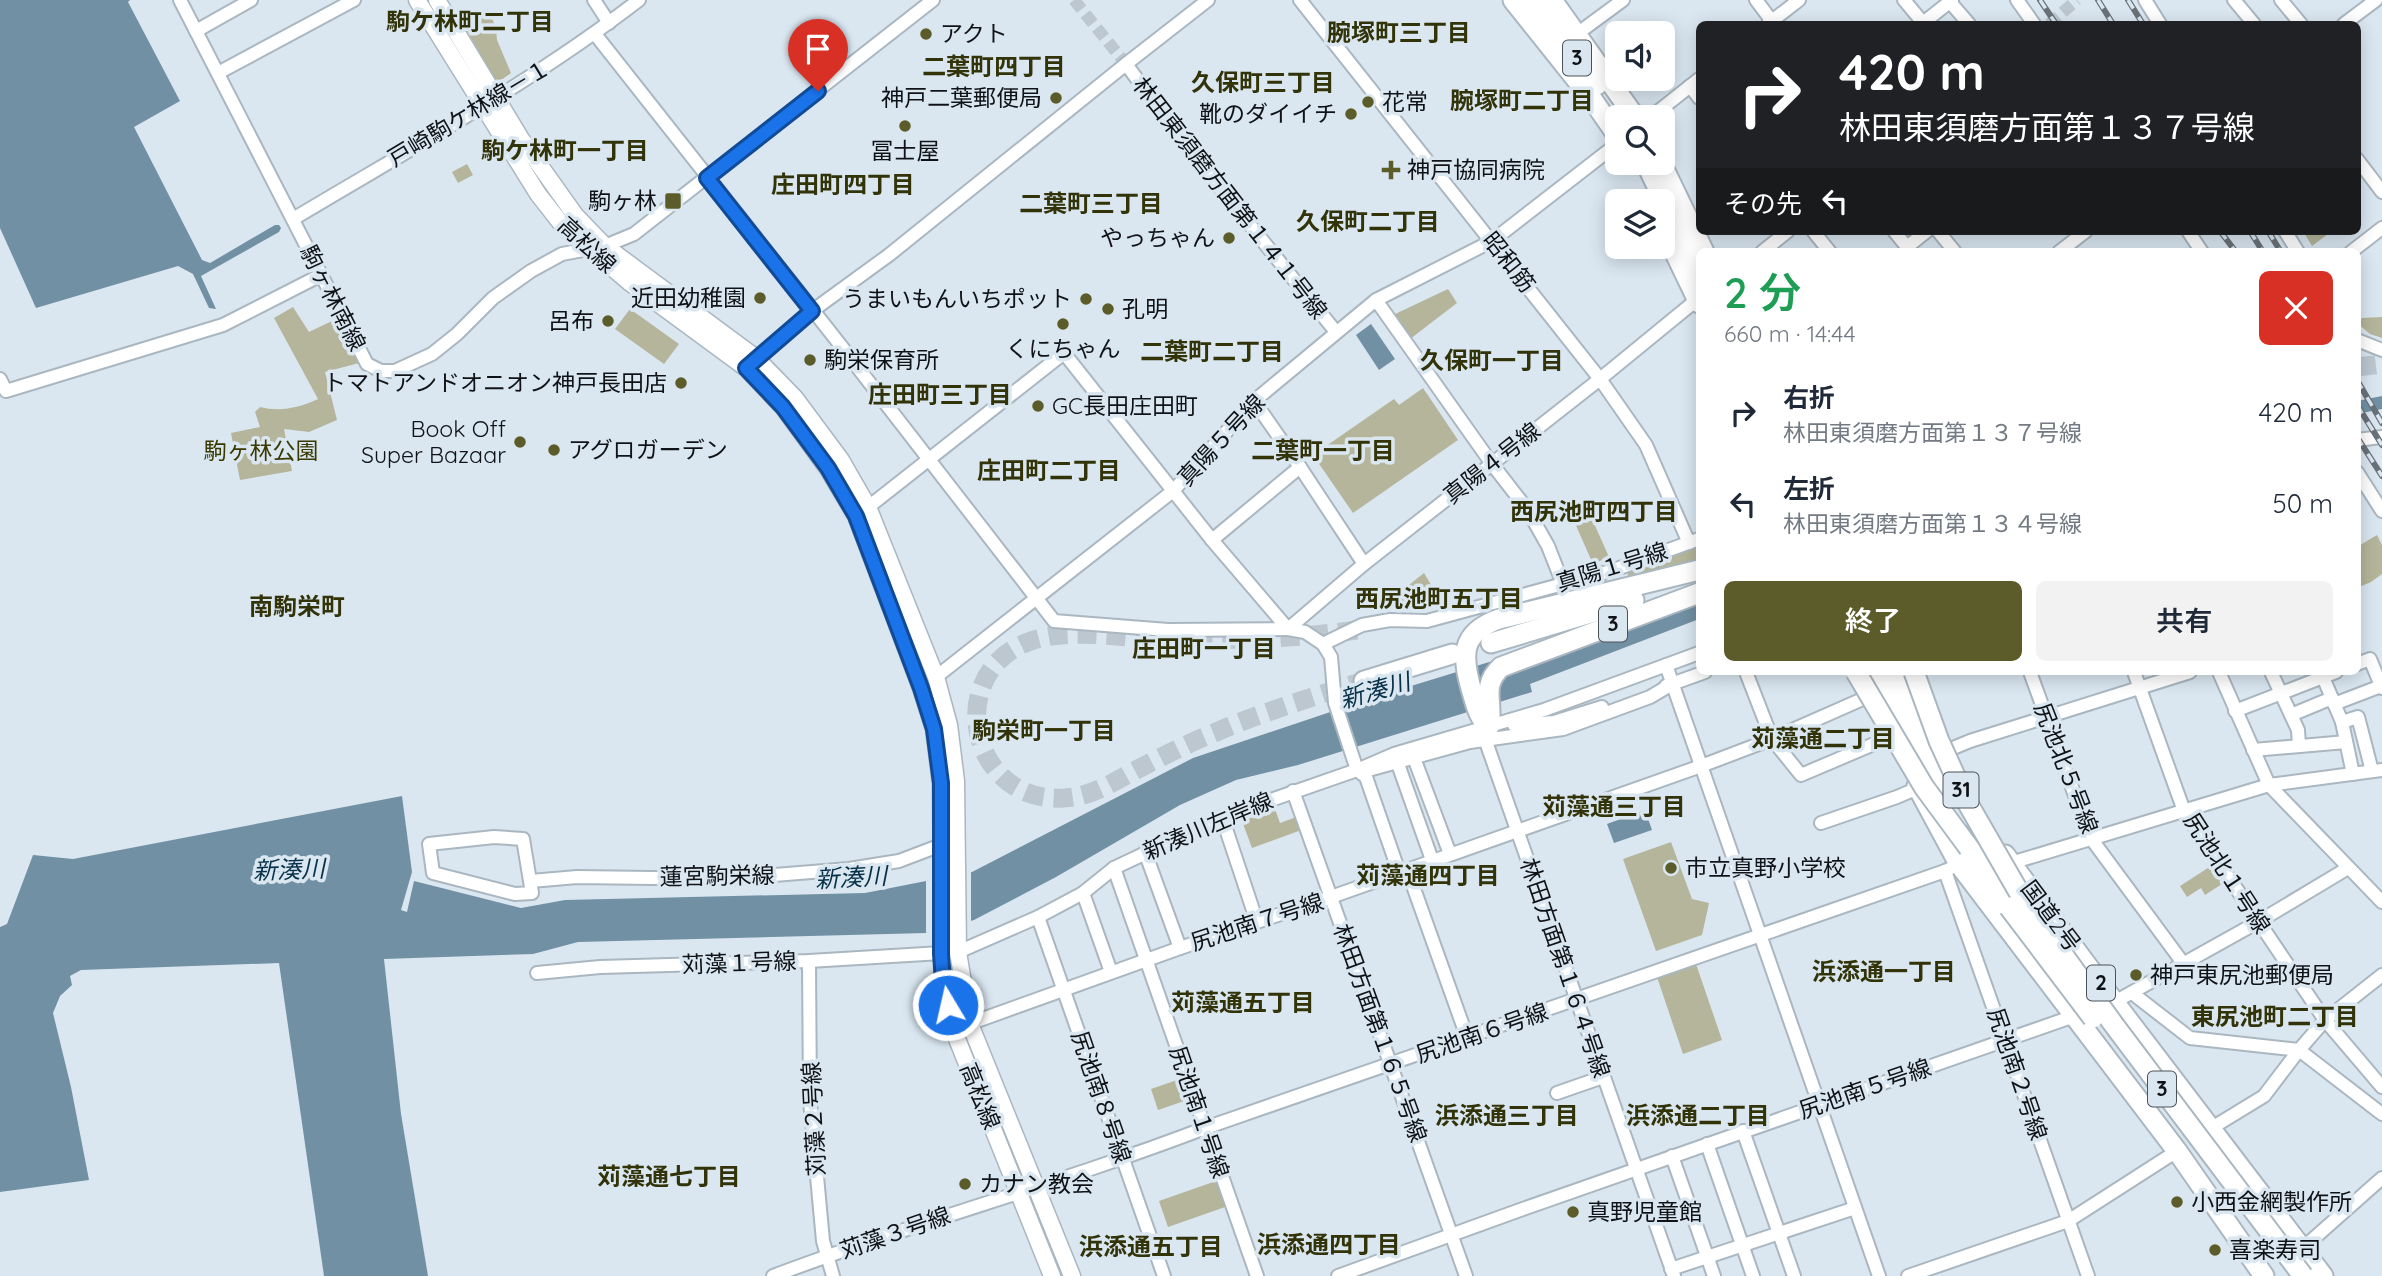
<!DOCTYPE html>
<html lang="ja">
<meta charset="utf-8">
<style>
:root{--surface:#fff;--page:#f2f2f3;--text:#1f2937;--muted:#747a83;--accent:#5b5c29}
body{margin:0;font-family:Quicksand,"Noto Sans JP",sans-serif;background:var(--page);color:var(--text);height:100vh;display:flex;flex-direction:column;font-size:26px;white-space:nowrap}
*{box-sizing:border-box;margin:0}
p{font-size:23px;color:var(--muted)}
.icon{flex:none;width:38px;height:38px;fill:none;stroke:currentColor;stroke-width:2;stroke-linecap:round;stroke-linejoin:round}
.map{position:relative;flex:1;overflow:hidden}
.details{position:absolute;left:1696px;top:248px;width:665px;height:427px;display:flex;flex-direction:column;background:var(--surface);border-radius:10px;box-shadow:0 4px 18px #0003}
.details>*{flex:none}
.banner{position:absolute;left:1696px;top:21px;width:665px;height:214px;border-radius:10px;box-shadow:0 4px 18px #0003;background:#202124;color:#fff;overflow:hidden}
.fabs{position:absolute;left:1605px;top:21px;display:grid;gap:14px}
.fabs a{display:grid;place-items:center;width:70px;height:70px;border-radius:10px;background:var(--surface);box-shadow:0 4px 18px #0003;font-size:35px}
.pin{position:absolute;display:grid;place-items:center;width:60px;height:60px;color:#fff;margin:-72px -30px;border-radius:50% 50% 50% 0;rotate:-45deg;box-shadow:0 0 7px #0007}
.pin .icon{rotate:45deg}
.me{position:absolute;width:77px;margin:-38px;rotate:351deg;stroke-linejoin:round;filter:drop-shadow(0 0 5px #0008)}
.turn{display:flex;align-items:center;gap:24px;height:147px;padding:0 28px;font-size:32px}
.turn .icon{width:91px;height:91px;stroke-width:2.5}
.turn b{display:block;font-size:49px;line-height:60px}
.then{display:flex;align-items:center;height:66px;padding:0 28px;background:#0003;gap:14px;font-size:26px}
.round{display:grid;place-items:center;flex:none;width:74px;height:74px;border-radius:10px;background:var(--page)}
.headline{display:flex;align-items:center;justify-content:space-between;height:119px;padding:0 28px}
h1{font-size:42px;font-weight:600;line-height:52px;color:#1e9e55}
.button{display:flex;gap:14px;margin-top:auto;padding:14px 28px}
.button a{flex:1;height:80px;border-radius:10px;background:var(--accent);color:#fff;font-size:28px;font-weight:600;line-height:80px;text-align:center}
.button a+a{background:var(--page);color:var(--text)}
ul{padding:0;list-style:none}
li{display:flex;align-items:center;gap:21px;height:91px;padding:0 28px}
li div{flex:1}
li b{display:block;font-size:26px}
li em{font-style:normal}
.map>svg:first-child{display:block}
</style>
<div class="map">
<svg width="2382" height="1276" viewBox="0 0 2382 1276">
<rect width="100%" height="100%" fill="#dae7f1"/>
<g fill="#b4b59a">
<path d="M488,9L496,28L497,40L511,73L497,83L464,26Z"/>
<path d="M467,164L473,175L458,183L452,172Z"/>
<path d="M2303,231H2332L2312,246Z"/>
<path d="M1448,289L1457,303L1410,339L1393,315Z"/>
<path d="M293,307L309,332L336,319L359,363L325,372L337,420L309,432L284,429L292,471L240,480L231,433L260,427L255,412L260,407C280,412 299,408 318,399L274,318Z"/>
<path d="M630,309L679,344L664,364L615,329Z"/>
<path d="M2382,317V338L2370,334L2357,323L2362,318Z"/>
<path d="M1423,388L1458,440L1353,513L1313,455L1394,399L1399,405Z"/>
<path d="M1584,501L1609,557L1593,564L1574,521L1580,518L1574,506Z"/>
<path d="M2377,535L2382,545V574L2371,582L2357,588V547Z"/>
<path d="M1699,546V573L1635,597L1627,572Z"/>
<path d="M1424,573L1436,593L1398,602L1394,597Z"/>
<path d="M1275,809L1280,823L1299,816L1304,829L1252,848L1242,821Z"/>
<path d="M1671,842L1692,899L1709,903L1702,935L1656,951L1623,859Z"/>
<path d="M2211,866L2222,884L2205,895L2201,888L2187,897L2180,886Z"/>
<path d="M1696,964L1722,1040L1683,1054L1657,977Z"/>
<path d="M1183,1078L1190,1099L1158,1110L1151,1089Z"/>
<path d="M1219,1180L1228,1206L1168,1227L1159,1201Z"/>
</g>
<g fill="#7290a4">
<path d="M0,0H130L128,2L180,101L134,127L202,260L210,263L275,225H279L281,228L279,232L201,276L216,309L209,308L193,274L178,266L36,308L0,228Z"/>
<path d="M1371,324L1395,359L1379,370L1356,335Z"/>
<path d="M2382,396V409L2357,414V401Z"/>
<path d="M1699,598V619L1530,684L1532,692L1298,765L1236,780L1180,805L1056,877L974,920L926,933L578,942L533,954L384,959L401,1114L428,1276H324L279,963L81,970L70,976L72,985L60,996L53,1013L71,1087L89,1180L0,1192V927L7,924L33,855L73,859L402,796L412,872L401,910L407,912L414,881L521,908L565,900L865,893L972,872L1193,758L1375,697Z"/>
<path d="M1645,810L1652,830L1614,843L1607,824Z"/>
</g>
<path fill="#dae7f1" d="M971,868V925L926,933V881Z"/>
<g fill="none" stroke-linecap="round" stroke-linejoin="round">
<g stroke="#bcc7d0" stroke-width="12" stroke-dasharray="12 6" stroke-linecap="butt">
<path d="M1074,0L1126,64"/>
<path d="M2049,24L2077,0"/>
</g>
<g stroke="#bcc7d0" stroke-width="19" stroke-dasharray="19 10" stroke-linecap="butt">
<path d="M2357,367L2382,364"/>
<path d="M1357,630C1292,639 1226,641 1161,639C1122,638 1072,628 1034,640C942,668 967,804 1064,798C1093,797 1116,780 1142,767C1165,755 1189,743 1214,733C1262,712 1313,697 1364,681"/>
</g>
<defs>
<g id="minor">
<path d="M180,0L367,364L381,371H395L432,354L457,334L493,298L531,271L562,254L605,246L634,234L933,0"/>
<path d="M594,0L609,23"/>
<path d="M1300,0L1600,379L1646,445L1689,543"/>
<path d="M1756,0L1774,24"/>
<path d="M1904,0L1924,24"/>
<path d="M2017,0L2034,24"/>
<path d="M2145,0L2160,24"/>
<path d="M2234,0L2254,24"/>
<path d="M2281,0L2301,24"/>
<path d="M1950,2L1969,24"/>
<path d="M1923,23L1952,0"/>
<path d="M1768,24L1799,0"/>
<path d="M2344,24L2376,0"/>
<path d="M1585,28L1623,0"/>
<path d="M196,31L251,0"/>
<path d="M595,34L838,342L1054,621L1168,630L1288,629L1364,564L1600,379L1699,298"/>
<path d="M1126,64L1184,143L1336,332"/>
<path d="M218,73L354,0"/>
<path d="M1690,86L1699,98"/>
<path d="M1651,117L1699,79"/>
<path d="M2357,159L2382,192"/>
<path d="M293,219C410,149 531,83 639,0"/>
<path d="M1813,231L1830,252"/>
<path d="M1894,231L1907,247L1927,231"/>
<path d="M1938,231L1955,252"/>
<path d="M2188,231L2202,252"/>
<path d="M2285,231L2298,252"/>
<path d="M1762,252L1788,231"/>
<path d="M2059,252L2086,231"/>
<path d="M2351,252L2382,228"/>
<path d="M1376,300L1492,464L1527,509L1548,546L1563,584"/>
<path d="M2357,340L2382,350"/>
<path d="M751,363L812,311L889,255L1126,64L1208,0"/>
<path d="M0,379L6,391L223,325L321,275"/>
<path d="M1254,401L1300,467L1364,564"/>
<path d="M2357,440L2382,437"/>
<path d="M2357,472L2382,511"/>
<path d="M862,512L1064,353L1212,540L1288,629L1305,632L1323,644L1331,657L1335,703L1357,770L1366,777L1399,872"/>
<path d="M1212,540L1300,467"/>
<path d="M1323,644L1362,625L1390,620L1427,621L1611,571L1699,539"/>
<path d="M2357,664L2370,659L2382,688"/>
<path d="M1666,665L1879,1276"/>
<path d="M1746,672L1772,739L1801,775L1895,735"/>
<path d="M2030,672L2090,837L2183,963"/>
<path d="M2134,672L2184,811L2325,1020L2382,1087"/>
<path d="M2219,672L2269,785L2382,902"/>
<path d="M2271,672L2298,730L2299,746"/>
<path d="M936,677L1173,491L1254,401L1376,300L1492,241L1617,144"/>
<path d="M2323,677L2342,722L2353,774"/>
<path d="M1666,686L1705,672"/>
<path d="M2334,704L2381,686"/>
<path d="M2235,711L2336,672"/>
<path d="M2291,715L2332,698"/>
<path d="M2342,722L2358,717L2372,771"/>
<path d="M1514,725L1554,722L1602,707"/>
<path d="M1485,739L1674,1276"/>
<path d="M2253,750L2346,742"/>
<path d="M1946,751L1970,741L2190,672"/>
<path d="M1414,758L1450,854"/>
<path d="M1398,764L1432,860"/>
<path d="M1372,769L1470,742L1563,729L1650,697L1672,684"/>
<path d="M1293,791L1466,1276"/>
<path d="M1222,817L1257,922"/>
<path d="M1821,823L1897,797L1918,788"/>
<path d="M494,837L523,839L532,893L515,894L433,873L429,844Z"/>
<path d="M1145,852L1180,948"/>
<path d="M2011,863L2269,785L2382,770"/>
<path d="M1114,868L1257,1276"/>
<path d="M1407,869L1467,1037"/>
<path d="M1945,871L2088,1276"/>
<path d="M531,881L577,877L726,879L849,869L899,861L949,842"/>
<path d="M1083,893L1111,972"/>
<path d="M1038,917L1164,1276"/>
<path d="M809,961L810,1101L823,1241L833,1276"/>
<path d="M537,973L600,967L809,961L958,952L1038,917L1083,893L1114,868L1222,817L1357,770L1394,754L1544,710L1699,653"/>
<path d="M2132,993L2190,1038L2299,1050L2382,1114"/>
<path d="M2111,1004L2258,922L2348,868"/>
<path d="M963,1026L1180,948L1331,897L1701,766L1772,739L1874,694"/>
<path d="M1557,1093L1603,1077"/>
<path d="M2210,1129L2264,1096L2299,1050L2325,1020L2382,975"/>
<path d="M1743,1131L1794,1276"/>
<path d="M1707,1144L1753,1276"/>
<path d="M1672,1156L1714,1276"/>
<path d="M2303,1248L2382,1178"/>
<path d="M1671,1269L1855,1208"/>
<path d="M773,1276C915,1222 1062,1183 1205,1128L1945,871L1959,864"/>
<path d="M1338,1276L1520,1210L2080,1014"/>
<path d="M1908,1276L2068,1221L2177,1151"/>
</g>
<g id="major">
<path d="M417,0L538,194L563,226L629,282L746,368L783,407L828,469L856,516L921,688L934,729L941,783L943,981L953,1029L1052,1276"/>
<path d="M437,0L521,139L575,215L605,246L756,358L795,398L841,460L868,507L936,677L949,725L956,781L958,952L970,1024L1072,1276"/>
</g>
<g id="highway">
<path d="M1513,0L1592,99L1617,135"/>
<path d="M1533,0L1597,85"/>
<path d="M1552,0L1635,117"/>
<path d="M1646,163L1699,275"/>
<path d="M1661,163L1704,252"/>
<path d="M1662,226L1699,303"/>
<path d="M1491,643L1634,600"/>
<path d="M1878,672L1904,729L1936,791"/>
<path d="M1894,672L1918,723L1952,787"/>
<path d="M1364,681L1452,654"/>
<path d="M1489,726C1494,702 1480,687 1501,667L1699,593"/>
<path d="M1489,727C1478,717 1476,705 1472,692C1462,657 1459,633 1499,619L1699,570"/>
<path d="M1917,786L1959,864L2177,1151L2264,1276"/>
<path d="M1961,835L2009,907"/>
<path d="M2005,855L2115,1003L2323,1276"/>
</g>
</defs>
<use href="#minor" stroke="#aab7c0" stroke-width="16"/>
<use href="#major" stroke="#aab7c0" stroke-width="19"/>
<use href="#highway" stroke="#aab7c0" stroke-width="23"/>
<use href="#minor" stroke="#fff" stroke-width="12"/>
<use href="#major" stroke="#fff" stroke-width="16"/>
<use href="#highway" stroke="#fff" stroke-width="19"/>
<defs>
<g id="rail">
<path d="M2040,0L2056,24"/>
<path d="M2098,0L2113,24"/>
<path d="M2128,0L2143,24"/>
<path d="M2220,231L2236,252"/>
<path d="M2250,231L2263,252"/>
<path d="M2268,231L2281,252"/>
<path d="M2357,380L2382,423"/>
<path d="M2357,405L2382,445"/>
<path d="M2357,437L2382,476"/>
</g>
</defs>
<use href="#rail" stroke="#6a7279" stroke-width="6"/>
<use href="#rail" stroke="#dae7f1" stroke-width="3.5" stroke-dasharray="10" stroke-linecap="butt"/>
<defs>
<g id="highway-bridge">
<path d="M1856,672L1924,787L1969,848"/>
<path d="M1914,672L1939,741L1967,802L2024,901L2114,1025L2303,1276"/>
<path d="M2009,907L2093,1018"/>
</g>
</defs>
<use href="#highway-bridge" stroke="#aab7c0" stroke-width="23" stroke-linecap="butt"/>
<use href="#highway-bridge" stroke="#fff" stroke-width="19"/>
</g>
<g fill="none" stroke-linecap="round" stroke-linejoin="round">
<defs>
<path id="route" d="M818,91L707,178L812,311L746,368L783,407L828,468L856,516L921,688L934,729L941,783V954L943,981L948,1005"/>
</defs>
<use href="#route" stroke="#114b97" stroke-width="18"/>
<use href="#route" stroke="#1a73e8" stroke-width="12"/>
</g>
<g fill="#5b5c29" stroke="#dae7f1" stroke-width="2.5">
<circle cx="926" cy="34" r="7"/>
<circle cx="1056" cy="98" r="7"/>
<circle cx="1368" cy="102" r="7"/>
<circle cx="1351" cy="114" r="7"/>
<circle cx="905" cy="126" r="7"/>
<path d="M1387.5 159.5h7v7h7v7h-7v7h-7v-7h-7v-7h7z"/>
<rect x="664" y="192" width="18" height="18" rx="3.5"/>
<circle cx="1229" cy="238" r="7"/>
<circle cx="760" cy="298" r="7"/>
<circle cx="1086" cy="299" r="7"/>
<circle cx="1108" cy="309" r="7"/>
<circle cx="608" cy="321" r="7"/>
<circle cx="1063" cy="324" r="7"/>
<circle cx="810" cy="360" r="7"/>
<circle cx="681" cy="383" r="7"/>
<circle cx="1038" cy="406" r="7"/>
<circle cx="520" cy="442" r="7"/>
<circle cx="554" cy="450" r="7"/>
<circle cx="1671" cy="868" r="7"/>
<circle cx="2136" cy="975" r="7"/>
<circle cx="965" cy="1184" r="7"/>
<circle cx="2177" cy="1202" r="7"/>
<circle cx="1573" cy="1212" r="7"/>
<circle cx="2215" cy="1250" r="7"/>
</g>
<g text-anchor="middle" stroke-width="7" stroke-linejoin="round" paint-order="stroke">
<g fill="#dae7f1" stroke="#4c5358" stroke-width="2">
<rect x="1563" y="40.5" width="28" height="35" rx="5"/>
<rect x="1599" y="606.5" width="28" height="35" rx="5"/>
<rect x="1943.5" y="772.5" width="35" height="35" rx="5"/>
<rect x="2087" y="965.5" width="28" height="35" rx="5"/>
<rect x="2148" y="1071.5" width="28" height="35" rx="5"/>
</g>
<g font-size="21" font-weight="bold" fill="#0f1317">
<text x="1577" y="65">3</text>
<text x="1613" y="631">3</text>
<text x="1961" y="797">31</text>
<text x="2101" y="990">2</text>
<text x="2162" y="1096">3</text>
</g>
<g font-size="23" fill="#0f1317" stroke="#dae7f1" text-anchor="start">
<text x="940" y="42">アクト</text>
<text x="1042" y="106" text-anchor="end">神戸二葉郵便局</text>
<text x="1382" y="110">花常</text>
<text x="1337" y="122" text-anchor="end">靴のダイイチ</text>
<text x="905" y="159" text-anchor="middle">冨士屋</text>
<text x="1407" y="178">神戸協同病院</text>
<text x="657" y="209" text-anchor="end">駒ヶ林</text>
<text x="1215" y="246" text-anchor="end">やっちゃん</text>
<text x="746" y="306" text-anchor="end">近田幼稚園</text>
<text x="1072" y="307" text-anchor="end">うまいもんいちポット</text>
<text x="1122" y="317">孔明</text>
<text x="594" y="329" text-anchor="end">呂布</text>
<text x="1063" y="357" text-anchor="middle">くにちゃん</text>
<text x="824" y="368">駒栄保育所</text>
<text x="667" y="391" text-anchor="end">トマトアンドオニオン神戸長田店</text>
<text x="1052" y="414">GC長田庄田町</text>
<text x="506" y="437" text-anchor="end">Book Off<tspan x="506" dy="26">Super Bazaar</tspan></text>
<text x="568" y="458">アグロガーデン</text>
<text x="1685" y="876">市立真野小学校</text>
<text x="2150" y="983">神戸東尻池郵便局</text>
<text x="979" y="1192">カナン教会</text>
<text x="2191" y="1210">小西金網製作所</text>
<text x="1587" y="1220">真野児童館</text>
<text x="2229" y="1258">喜楽寿司</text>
</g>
<g font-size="23" fill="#0f1317" stroke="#dae7f1">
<text transform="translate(469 113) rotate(-31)" y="8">戸崎駒ケ林線－１</text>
<text transform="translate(1230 198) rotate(52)" y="8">林田東須磨方面第１４１号線</text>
<text transform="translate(587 245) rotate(43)" y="8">高松線</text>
<text transform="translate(1509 262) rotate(52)" y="8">昭和筋</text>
<text transform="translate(333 298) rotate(63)" y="8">駒ヶ林南線</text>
<text transform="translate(1221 440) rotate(-47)" y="8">真陽５号線</text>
<text transform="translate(1492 463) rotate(-38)" y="8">真陽４号線</text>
<text transform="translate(1612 567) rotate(-17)" y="8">真陽１号線</text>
<text transform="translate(2066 768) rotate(69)" y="8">尻池北５号線</text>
<text transform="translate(1208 826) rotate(-23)" y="8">新湊川左岸線</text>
<text transform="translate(2227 873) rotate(57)" y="8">尻池北１号線</text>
<text transform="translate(717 876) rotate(-1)" y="8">蓮宮駒栄線</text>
<text transform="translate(2051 916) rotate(53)" y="8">国道2号</text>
<text transform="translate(1257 922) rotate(-18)" y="8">尻池南７号線</text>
<text transform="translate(739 963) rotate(-2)" y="8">苅藻１号線</text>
<text transform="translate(1565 968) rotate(71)" y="8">林田方面第１６４号線</text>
<text transform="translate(1380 1033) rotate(70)" y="8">林田方面第１６５号線</text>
<text transform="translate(1482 1033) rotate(-19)" y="8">尻池南６号線</text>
<text transform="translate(2017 1074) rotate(71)" y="8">尻池南２号線</text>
<text transform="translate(1865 1089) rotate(-19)" y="8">尻池南５号線</text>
<text transform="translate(980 1096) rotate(68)" y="8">高松線</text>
<text transform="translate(1101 1097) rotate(71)" y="8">尻池南８号線</text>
<text transform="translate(1199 1112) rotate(71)" y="8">尻池南１号線</text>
<text transform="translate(814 1119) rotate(-93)" y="8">苅藻２号線</text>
<text transform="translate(895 1233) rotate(-19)" y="8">苅藻３号線</text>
</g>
<g font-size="23" fill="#393900" stroke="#dae7f1">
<text x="261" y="459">駒ヶ林公園</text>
</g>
<g font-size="24" font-weight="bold" fill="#323308" stroke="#dae7f1">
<text x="470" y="30">駒ケ林町二丁目</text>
<text x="1399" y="41">腕塚町三丁目</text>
<text x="994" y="75">二葉町四丁目</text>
<text x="1263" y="91">久保町三丁目</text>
<text x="1522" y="109">腕塚町二丁目</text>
<text x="565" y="159">駒ケ林町一丁目</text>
<text x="843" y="193">庄田町四丁目</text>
<text x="1091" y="212">二葉町三丁目</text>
<text x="1368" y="230">久保町二丁目</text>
<text x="1212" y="360">二葉町二丁目</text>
<text x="1492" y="369">久保町一丁目</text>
<text x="940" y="403">庄田町三丁目</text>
<text x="1323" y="459">二葉町一丁目</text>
<text x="1049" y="479">庄田町二丁目</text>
<text x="1594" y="520">西尻池町四丁目</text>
<text x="1439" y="607">西尻池町五丁目</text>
<text x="297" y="615">南駒栄町</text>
<text x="1204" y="657">庄田町一丁目</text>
<text x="1044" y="739">駒栄町一丁目</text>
<text x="1823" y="747">苅藻通二丁目</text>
<text x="1614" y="815">苅藻通三丁目</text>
<text x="1428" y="884">苅藻通四丁目</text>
<text x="1884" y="980">浜添通一丁目</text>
<text x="1243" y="1011">苅藻通五丁目</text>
<text x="2275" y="1025">東尻池町二丁目</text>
<text x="1507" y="1124">浜添通三丁目</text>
<text x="1698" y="1124">浜添通二丁目</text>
<text x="669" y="1185">苅藻通七丁目</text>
<text x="1329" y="1253">浜添通四丁目</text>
<text x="1151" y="1255">浜添通五丁目</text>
</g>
<g font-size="24" font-style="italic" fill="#073148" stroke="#dae7f1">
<text transform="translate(1375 691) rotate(-16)" y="8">新湊川</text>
<text transform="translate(289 870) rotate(-2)" y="8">新湊川</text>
<text transform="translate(851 878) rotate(-3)" y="8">新湊川</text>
</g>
</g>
</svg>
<div class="fabs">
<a><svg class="icon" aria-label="sound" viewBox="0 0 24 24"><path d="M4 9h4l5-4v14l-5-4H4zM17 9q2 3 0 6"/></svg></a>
<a><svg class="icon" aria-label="search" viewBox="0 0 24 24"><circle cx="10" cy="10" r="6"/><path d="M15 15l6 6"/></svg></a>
<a><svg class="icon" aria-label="layers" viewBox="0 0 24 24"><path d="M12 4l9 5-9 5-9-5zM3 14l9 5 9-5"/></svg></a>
</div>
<div class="pin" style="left:818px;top:91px;background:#d93025"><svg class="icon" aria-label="arrive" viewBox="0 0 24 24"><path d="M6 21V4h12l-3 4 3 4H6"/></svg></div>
<svg class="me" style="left:948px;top:1005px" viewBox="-20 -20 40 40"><circle r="17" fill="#1a73e8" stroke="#fff" stroke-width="3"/><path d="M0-11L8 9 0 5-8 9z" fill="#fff"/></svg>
<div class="banner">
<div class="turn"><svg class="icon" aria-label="right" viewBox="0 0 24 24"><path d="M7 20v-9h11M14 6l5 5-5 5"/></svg><div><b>420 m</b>林田東須磨方面第１３７号線</div></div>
<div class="then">その先<svg class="icon" aria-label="left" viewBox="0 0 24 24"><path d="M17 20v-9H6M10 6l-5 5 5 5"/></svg></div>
</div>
<section class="details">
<div class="headline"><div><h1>2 分</h1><p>660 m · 14:44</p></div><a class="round" style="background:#d93025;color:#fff"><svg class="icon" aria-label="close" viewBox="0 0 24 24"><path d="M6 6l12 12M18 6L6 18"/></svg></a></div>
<ul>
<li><svg class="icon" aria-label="right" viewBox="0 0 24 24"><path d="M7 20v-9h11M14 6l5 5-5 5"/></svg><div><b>右折</b><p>林田東須磨方面第１３７号線</p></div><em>420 m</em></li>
<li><svg class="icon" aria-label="left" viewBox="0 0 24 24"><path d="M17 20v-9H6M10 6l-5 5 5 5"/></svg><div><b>左折</b><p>林田東須磨方面第１３４号線</p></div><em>50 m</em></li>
</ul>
<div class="button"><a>終了</a><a>共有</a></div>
</section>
</div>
